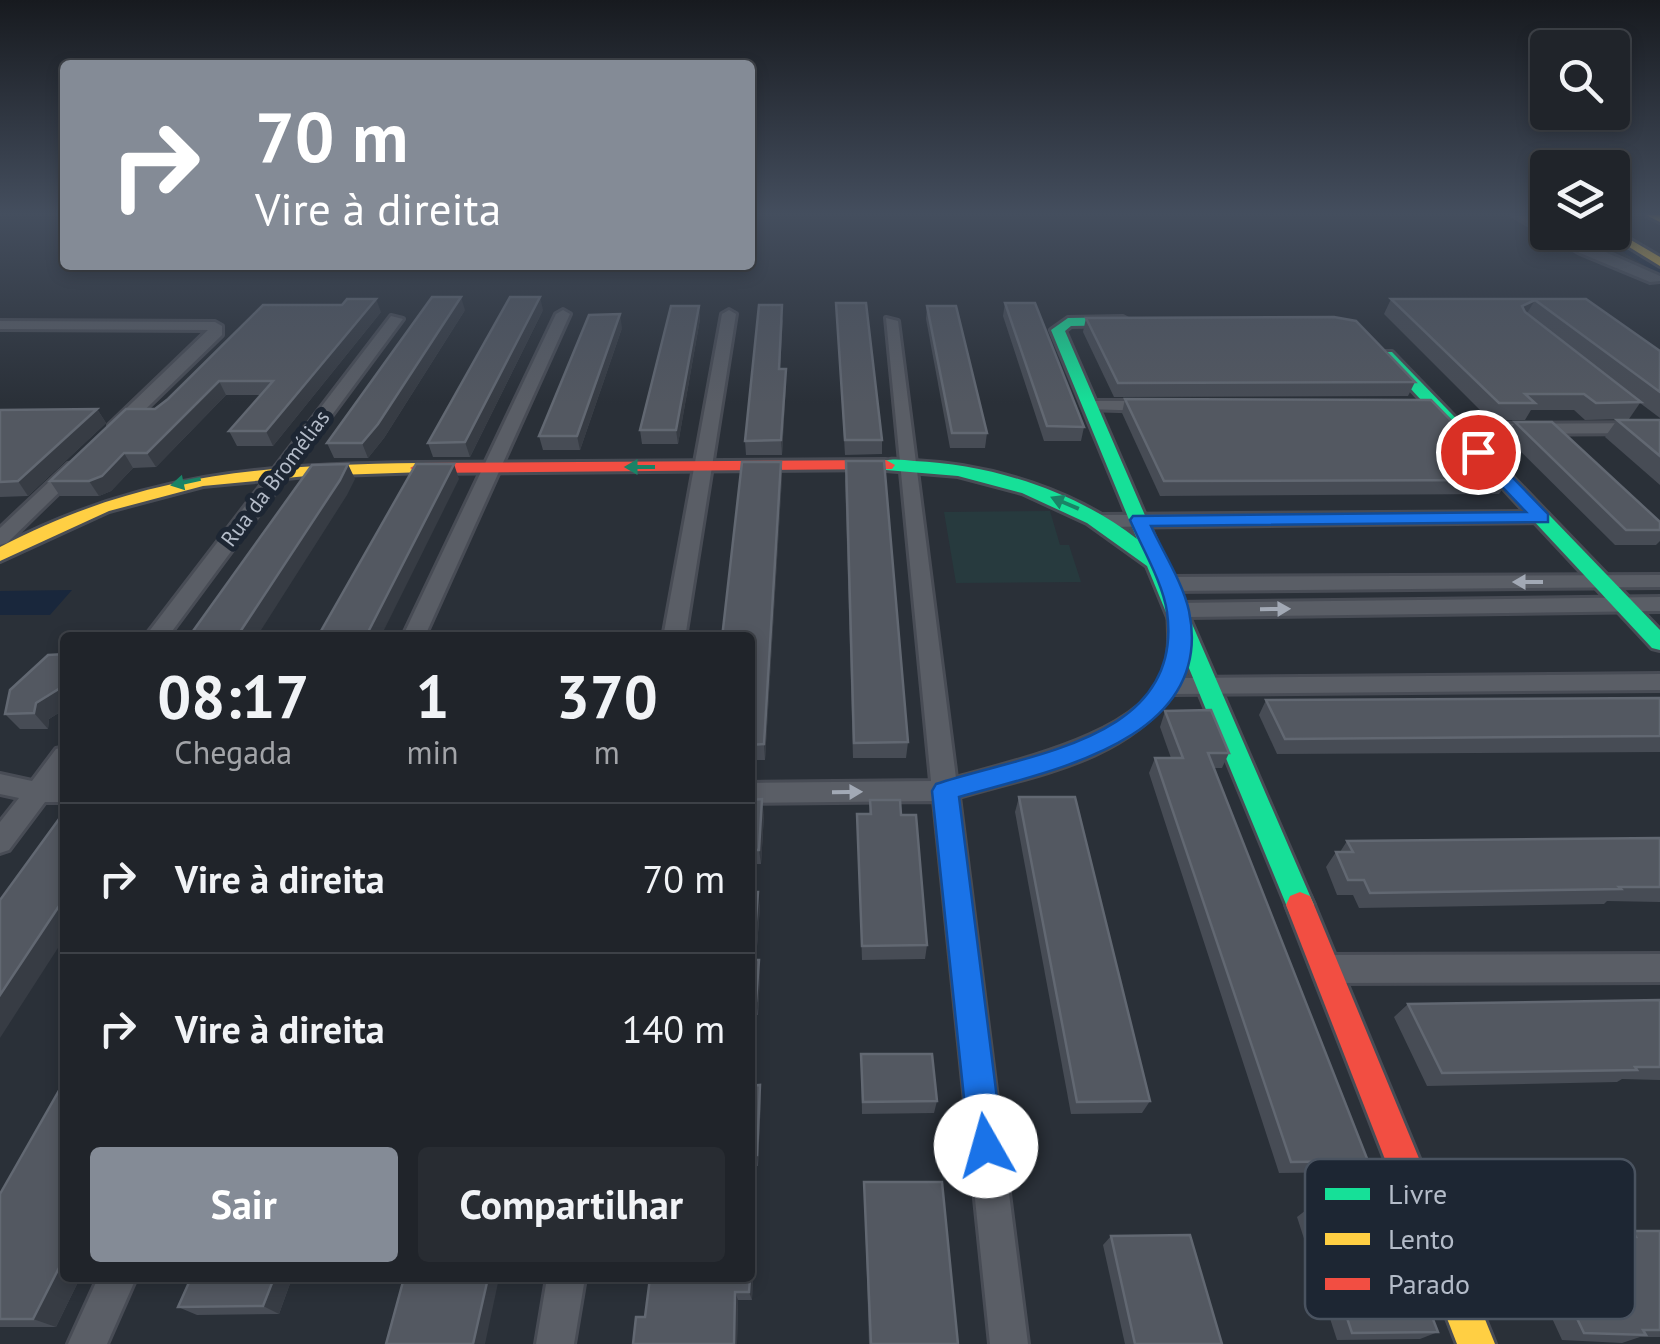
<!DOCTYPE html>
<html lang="pt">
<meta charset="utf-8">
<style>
:root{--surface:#20242a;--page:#282c32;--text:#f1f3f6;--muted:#a2a4a8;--line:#3d4147;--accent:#848b96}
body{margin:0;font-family:"PT Sans",sans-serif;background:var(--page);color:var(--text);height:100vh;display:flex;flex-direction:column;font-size:38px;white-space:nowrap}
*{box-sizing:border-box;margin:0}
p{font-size:32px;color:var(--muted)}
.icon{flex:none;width:55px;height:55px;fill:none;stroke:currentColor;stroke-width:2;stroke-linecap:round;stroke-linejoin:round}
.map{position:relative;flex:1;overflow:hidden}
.drawer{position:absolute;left:60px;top:632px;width:695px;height:650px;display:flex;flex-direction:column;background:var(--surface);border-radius:10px;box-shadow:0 5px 15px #0003,0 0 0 2px var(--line)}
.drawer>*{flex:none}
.hud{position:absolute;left:60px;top:60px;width:695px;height:210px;border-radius:10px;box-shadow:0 5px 15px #0003,0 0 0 2px var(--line);background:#848b96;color:#fff;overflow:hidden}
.tools{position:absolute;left:1530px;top:30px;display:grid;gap:20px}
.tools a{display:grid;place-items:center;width:100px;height:100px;border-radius:10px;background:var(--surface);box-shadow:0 5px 15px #0003,0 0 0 2px var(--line);font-size:50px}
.pin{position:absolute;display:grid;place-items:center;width:85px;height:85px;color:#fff;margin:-42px;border:5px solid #fff;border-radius:50%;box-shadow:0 2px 10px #0007}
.me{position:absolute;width:110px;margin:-55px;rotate:353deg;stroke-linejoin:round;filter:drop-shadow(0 0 8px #0008)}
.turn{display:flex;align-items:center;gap:35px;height:210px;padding:0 30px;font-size:45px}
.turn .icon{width:130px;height:130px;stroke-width:2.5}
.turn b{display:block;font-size:70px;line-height:85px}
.eta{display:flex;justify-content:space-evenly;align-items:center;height:170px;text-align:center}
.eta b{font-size:60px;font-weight:700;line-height:70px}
.primary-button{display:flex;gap:20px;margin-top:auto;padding:20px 30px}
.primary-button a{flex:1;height:115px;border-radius:10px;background:var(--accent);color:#fff;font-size:40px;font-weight:700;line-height:115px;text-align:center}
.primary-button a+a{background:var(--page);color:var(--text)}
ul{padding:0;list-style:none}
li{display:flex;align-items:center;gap:30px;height:150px;padding:0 30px;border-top:2px solid var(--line)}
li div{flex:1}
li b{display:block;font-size:38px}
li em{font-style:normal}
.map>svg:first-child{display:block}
</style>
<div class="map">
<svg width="1660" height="1344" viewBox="0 0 1660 1344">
<rect width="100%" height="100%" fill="#2a3038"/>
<path fill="#273a3e" d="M1050,511L1060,545H1069L1081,582L956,583L944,512Z"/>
<path fill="#19273c" d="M72,590L50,615H0V591Z"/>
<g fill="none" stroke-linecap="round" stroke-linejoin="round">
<path stroke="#19273c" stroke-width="5" d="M1595,232L1660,272"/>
<defs>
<g id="street">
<path d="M1512,215H1527L1548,226V232H1560L1660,276V281L1650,282L1580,253Z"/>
<path d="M563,310L570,314L424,638H402L556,314Z"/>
<path d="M729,310L736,314L685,638H663L722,314Z"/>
<path d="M391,316L403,319L167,638H144Z"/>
<path d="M886,318L898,321L956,778C1014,761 1141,735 1164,672C1171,653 1169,629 1168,610L1178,603L1660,597V611L1189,617L1191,634L1185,678L1660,674V690L1173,694C1122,762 1036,774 959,797L1028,1344H990L934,801L750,803V783L931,781Z"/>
<path d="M0,321L215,322L222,326V335L121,433H109V425L208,330L0,329Z"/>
<path d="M1092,401H1151L1159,406L1151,411L1086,409V403Z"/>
<path d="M1660,423V433L1457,434L1449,429L1457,424Z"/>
<path d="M74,463L83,468L80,472L7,543L0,545V528L68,464Z"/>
<path d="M1541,512L1548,514V522L1102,527L1093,521L1102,515Z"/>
<path d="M1660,575V587L1167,591L1157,584L1167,577Z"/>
<path d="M65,747V774L60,782H65V802H45L9,850L0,853V822L19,798L0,794V774L32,781L56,749Z"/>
<path d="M1660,954V982L1327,983L1316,979L1312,969L1316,959L1327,955Z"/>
<path d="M98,1278H136L107,1344H68Z"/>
<path d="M547,1278H585L574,1344H536Z"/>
</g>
<g id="fast">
<path d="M1068,318L1123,317L1130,321L1123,325L1071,326L1065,331L1314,905L1310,914L1300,918L1290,914L1147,566L1087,523L1022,493L958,476L886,470L877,465C887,457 901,460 914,461C990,464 1076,491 1137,539L1051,330Z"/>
<path d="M1382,352H1392L1660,630V650L1652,648L1382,358Z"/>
</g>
<g id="slow">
<path d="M1646,215H1660V222Z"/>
<path d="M1612,229L1660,257V266L1608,234Z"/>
<path d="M419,463L428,468L425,472L307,476L203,486L109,511L0,561V547C142,473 262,465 419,463Z"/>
<path d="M1429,1208L1442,1213L1495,1344H1457L1411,1226L1416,1213Z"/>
</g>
<g id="jam">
<path d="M886,460L895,465L892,469L419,473L410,468L419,463Z"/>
<path d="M1300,892L1310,896L1314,905L1447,1226L1442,1239L1429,1244L1416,1239L1286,905L1290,896Z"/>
</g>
</defs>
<use href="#street" stroke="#484c55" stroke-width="6"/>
<use href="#fast" stroke="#484c55" stroke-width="6"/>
<use href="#slow" stroke="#484c55" stroke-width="6"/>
<use href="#jam" stroke="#484c55" stroke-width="6"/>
<use href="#street" fill="#5a5e66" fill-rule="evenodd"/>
<use href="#fast" fill="#16e098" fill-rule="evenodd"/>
<use href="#slow" fill="#ffcf43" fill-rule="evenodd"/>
<use href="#jam" fill="#f24e42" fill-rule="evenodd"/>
</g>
<g fill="#474c55">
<path d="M1391,299H1586L1660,351V418L1640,403L1629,419L1585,420L1574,410H1531L1525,420H1490L1384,314Z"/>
<path d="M836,303L882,440V454L845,455Z"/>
<path d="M1005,303L1084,427L1081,441H1044L1003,316Z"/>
<path d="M699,306L700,319L678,444H642L640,430Z"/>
<path d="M927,306L987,433L985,448H950L926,319Z"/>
<path d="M465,310L384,438L368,458H334L327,443Z"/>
<path d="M543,310L470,457H433L428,443Z"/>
<path d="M381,312L273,446H237L229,431L261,395H226L156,467L133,468L111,491L99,496H60L50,481L155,409Z"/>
<path d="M783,318L780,369H786V383L782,455H746L745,441Z"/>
<path d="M1086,318L1415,382L1408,396L1114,397L1083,332Z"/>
<path d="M622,328L580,450H543L539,436Z"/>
<path d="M1125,399L1509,480L1499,494L1160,496L1122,413Z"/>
<path d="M97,409L106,423L28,496L0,497V410Z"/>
<path d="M1617,420H1660V485L1605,437Z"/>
<path d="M1515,422L1660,522V541L1656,545H1615L1506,437Z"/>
<path d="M781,462L782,477L765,760H750V638Z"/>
<path d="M845,476L908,742L906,758H853Z"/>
<path d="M65,654V709L49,719L48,729H20L5,714Z"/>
<path d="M1660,698V752L1277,754L1259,715L1266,700Z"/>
<path d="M1165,711L1229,753L1222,768H1214L1368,1161L1354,1172L1279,1173L1149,773L1155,758H1171L1160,727Z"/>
<path d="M1019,797L1150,1101L1142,1113L1071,1114L1015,812Z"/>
<path d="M750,800L764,815L761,864H750Z"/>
<path d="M870,800L901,815L927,945L925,959L862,960L857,814H869Z"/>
<path d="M1660,838V902L1607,901L1604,904L1359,908L1353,895H1337L1326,867L1336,852H1340L1347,841Z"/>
<path d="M750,892L760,906L756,960L760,974L758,1015H753L750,1064Z"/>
<path d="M1660,1000V1080L1622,1079L1617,1082L1427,1086L1394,1017L1408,1004Z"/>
<path d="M861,1054L937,1101L934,1113L862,1114Z"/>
<path d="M750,1086L761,1098L758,1166H750Z"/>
<path d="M864,1182L958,1344H869Z"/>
<path d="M0,1194L65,1278H80L56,1327H0Z"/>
<path d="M1310,1207L1438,1332L1420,1339L1337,1340L1297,1217Z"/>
<path d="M753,1210L755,1220L752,1300H738L737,1344H633L645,1317Z"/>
<path d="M1633,1231H1660V1337H1640L1622,1343L1562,1340L1551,1316L1529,1315L1507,1263L1525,1254L1521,1244L1540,1234L1622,1236Z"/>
<path d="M1111,1236L1222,1344H1125L1103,1245Z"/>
<path d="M292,1278L279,1314L197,1315L178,1307Z"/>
</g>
<g fill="#373c44">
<path d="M461,297L465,310L384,438L368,458L362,443Z"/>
<path d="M540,297L543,310L470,457L465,442Z"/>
<path d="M376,299L381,312L273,446L266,431Z"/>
<path d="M1535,300L1526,315L1522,306Z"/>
<path d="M699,306L700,319L678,444L676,430Z"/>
<path d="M620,314L622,328L580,450L577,436Z"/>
<path d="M786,369V383L782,455L781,440Z"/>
<path d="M219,381L226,395L156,467L147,453Z"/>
<path d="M97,409L106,423L28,496L18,481Z"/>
<path d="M124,453L133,468L111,491L99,496L89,481Z"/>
<path d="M781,462L782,477L765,760L764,744Z"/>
<path d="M348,464L355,479L347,495L256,638H236Z"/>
<path d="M454,464L459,479L380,638H365Z"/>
<path d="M65,685V709L49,719L48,729L34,713L36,703Z"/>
<path d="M762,799L764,815L761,864L759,850Z"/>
<path d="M758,892L760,906L755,974L753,960Z"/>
<path d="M65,897V937L0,1038V995Z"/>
<path d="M759,960L760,974L758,1015L756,1001Z"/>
<path d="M751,1001L753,1015L750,1064V1021Z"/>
<path d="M760,1085L761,1098L758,1166L757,1155Z"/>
<path d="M753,1210L755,1220L752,1300L749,1292Z"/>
<path d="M65,1256V1278H80L56,1327L33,1319Z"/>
<path d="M274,1278H292L279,1314L263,1306Z"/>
<path d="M488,1278H499L485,1344H473Z"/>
<path d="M735,1292L738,1300L737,1344H734Z"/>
</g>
<g fill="#535861" stroke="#626872" stroke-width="2.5">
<path d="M432,297H461L378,424L362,443H327Z"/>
<path d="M510,297H540L465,442L428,443Z"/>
<path d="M347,299H376L266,431H229L273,381H219L147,453H124L102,476L89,481H50L126,409H155L168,399L263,305H342Z"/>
<path d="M1391,299H1586L1660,351V392L1535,300L1522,306L1525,312L1641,402L1596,403L1584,394H1525L1535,403H1499Z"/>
<path d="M836,303H866L882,440H845Z"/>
<path d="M1005,303H1035L1084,427L1047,426Z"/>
<path d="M759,305H782L779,369H786L781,440L745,441Z"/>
<path d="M671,306H699L676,430H640Z"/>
<path d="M927,306H956L987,433H952Z"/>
<path d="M620,314L577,436H539L589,315Z"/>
<path d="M1334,317L1356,321L1415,382L1118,383L1086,318Z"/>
<path d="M1125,399L1431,400L1509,480L1164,481Z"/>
<path d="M97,409L18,481L0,482V410Z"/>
<path d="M1617,420H1660V456Z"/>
<path d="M1515,422H1552L1660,522V530H1626Z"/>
<path d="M846,461H884L908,742L854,743Z"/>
<path d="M742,462H781L764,744L750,745V638H722Z"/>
<path d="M348,464L340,480L236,638H188L312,465Z"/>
<path d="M416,464H454L365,638H317Z"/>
<path d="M65,654V685L36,703L34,713L5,714L10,690L48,655Z"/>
<path d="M1660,698V736L1285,739L1266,700Z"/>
<path d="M1211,710L1229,753H1208L1368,1161L1291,1162L1155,758H1183L1165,711Z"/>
<path d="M1019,797H1075L1150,1101L1077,1102Z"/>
<path d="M762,799L759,850H750V800Z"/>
<path d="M870,800H900L901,815H916L927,945L862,946L857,814H871Z"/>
<path d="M59,819H65V897L0,995V900Z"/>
<path d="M1660,838V887H1619L1621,889L1370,893L1364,880H1348L1336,852H1353L1347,841Z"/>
<path d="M750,892H758L753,960H759L756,1001H751L750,1021Z"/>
<path d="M1660,1000V1067H1635L1637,1070L1442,1073L1408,1004Z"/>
<path d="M861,1054H932L937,1101L863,1102Z"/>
<path d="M65,1080V1256L33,1319H0V1194Z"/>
<path d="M760,1085L757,1155H750V1086Z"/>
<path d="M864,1182H942L958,1344H871Z"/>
<path d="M1310,1207H1389L1438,1332L1352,1333Z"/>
<path d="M750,1210H753L750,1277Z"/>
<path d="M1633,1231H1660V1330H1643L1646,1335L1584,1333L1572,1308L1549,1307L1526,1254L1549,1255L1540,1234L1636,1237Z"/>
<path d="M1190,1235L1222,1344H1135L1111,1236Z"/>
<path d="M191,1278H274L263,1306L178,1307Z"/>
<path d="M404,1278H488L473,1344H386Z"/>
<path d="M650,1278H750L749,1292H735L734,1344H633L636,1317H645Z"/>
</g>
<defs><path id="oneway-solid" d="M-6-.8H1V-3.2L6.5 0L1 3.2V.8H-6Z" transform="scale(2.5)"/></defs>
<g fill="#1a8366">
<use href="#oneway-solid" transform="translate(640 467) rotate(180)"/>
<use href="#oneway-solid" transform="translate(186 482) rotate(168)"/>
<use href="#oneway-solid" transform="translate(1065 503) rotate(-157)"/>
</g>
<g fill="#a2a9b5">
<use href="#oneway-solid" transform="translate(1528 582) rotate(180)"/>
<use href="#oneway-solid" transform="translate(1275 609) rotate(-1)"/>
<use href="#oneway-solid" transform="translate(847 792) rotate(-1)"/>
</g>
<linearGradient id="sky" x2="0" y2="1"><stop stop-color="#171a1f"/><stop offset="0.53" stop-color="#444e5e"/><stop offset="1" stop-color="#444e5e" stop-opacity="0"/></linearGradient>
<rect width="1660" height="403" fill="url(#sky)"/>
<path fill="#1a73e8" stroke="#114b97" stroke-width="2.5" d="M1478,446L1484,448L1548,514V522L1151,526C1163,552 1183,583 1189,611C1216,741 1049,771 959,797L1003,1146L998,1159L986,1164L974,1159L969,1146L932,791L936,784C1025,754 1185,741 1167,612C1163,583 1142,548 1130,520L1133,516L1526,512L1472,455L1470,452Z"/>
<g text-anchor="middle" stroke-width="10" stroke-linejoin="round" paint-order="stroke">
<g font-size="22" fill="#b4bcc9" stroke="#1d2633">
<text transform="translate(275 478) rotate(-53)" y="8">Rua da Bromélias</text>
</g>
</g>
<rect x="1305" y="1159" width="330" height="160" rx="15" fill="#1d2633" stroke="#4a5360" stroke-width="2.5"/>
<rect x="1325" y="1188" width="45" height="12" fill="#16e098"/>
<rect x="1325" y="1233" width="45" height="12" fill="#ffcf43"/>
<rect x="1325" y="1278" width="45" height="12" fill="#f24e42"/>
<g font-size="28" fill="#b4bcc9">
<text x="1388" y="1204">Livre</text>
<text x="1388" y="1249">Lento</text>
<text x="1388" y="1294">Parado</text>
</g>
</svg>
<div class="tools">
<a><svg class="icon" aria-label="search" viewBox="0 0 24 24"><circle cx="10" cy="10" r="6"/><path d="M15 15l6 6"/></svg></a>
<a><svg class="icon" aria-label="layers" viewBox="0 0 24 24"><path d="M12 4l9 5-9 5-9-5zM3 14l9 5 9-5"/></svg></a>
</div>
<div class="pin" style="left:1478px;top:452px;background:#d93025"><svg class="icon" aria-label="arrive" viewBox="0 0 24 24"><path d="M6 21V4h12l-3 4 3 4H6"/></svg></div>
<svg class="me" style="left:986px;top:1146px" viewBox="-20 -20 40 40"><circle r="19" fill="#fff"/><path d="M0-13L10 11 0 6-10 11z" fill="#1a73e8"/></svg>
<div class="hud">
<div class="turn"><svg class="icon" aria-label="right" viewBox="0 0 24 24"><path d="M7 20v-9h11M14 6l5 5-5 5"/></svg><div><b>70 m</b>Vire à direita</div></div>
</div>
<section class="drawer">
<div class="eta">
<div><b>08:17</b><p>Chegada</p></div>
<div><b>1</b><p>min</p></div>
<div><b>370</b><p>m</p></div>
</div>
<ul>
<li><svg class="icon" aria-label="right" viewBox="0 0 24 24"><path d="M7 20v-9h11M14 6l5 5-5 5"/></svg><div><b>Vire à direita</b></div><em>70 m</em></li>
<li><svg class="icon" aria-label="right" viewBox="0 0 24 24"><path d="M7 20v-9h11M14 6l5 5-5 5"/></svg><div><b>Vire à direita</b></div><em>140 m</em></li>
</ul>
<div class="primary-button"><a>Sair</a><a>Compartilhar</a></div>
</section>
</div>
